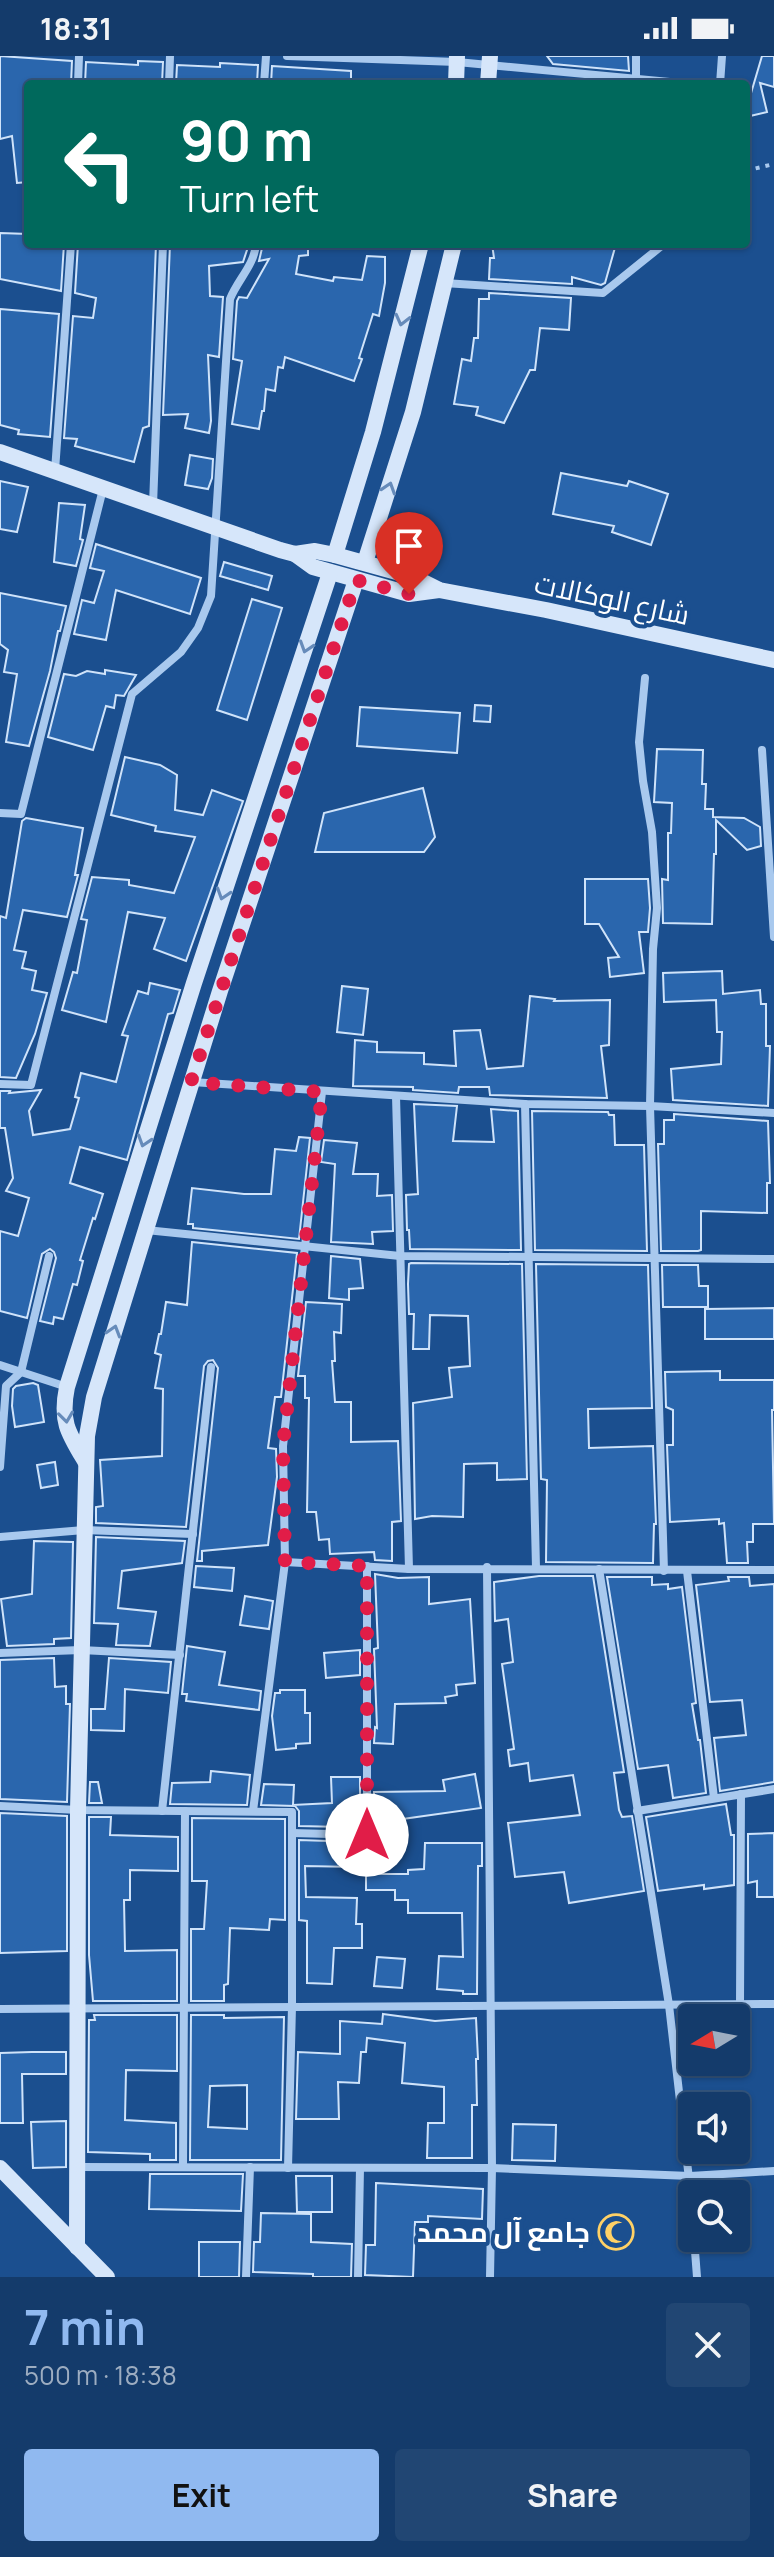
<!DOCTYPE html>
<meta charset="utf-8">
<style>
:root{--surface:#143b6b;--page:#214673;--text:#f1f3f6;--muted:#9dadc1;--line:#33557e;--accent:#90b9f0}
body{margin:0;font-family:Manrope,Cairo,sans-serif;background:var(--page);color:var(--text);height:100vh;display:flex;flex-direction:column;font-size:30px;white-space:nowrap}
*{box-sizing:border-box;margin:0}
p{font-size:26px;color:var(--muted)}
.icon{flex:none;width:44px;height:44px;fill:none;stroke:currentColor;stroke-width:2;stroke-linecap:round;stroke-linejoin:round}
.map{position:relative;height:2221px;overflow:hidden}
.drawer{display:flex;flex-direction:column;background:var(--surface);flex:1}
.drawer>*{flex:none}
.banner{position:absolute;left:24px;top:24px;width:726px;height:168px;border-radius:8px;box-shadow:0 2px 6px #0004,0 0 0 2px var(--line);background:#00695c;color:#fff;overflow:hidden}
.needle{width:52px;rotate:260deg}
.fabs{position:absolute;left:678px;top:1948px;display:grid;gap:16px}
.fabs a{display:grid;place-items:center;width:72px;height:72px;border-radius:8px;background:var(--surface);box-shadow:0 2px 6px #0004,0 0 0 2px var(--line);font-size:40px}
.pin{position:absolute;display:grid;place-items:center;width:68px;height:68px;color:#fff;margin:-82px -34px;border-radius:50% 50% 50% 0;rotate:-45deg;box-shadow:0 0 8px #0007}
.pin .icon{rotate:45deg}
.me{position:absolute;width:88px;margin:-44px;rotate:0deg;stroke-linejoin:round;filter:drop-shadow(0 0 6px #0008)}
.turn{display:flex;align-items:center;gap:28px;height:168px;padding:0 24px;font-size:36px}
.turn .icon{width:104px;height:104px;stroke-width:2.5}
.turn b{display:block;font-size:56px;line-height:68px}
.round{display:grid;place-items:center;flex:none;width:84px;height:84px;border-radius:8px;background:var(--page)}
.overview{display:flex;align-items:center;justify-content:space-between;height:136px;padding:0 24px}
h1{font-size:48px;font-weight:700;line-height:60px;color:var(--accent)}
.action{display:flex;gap:16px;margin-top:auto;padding:16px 24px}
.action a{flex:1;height:92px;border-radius:8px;background:var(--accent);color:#111;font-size:32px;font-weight:700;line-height:92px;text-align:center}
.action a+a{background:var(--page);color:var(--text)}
.status{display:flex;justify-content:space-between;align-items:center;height:56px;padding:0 40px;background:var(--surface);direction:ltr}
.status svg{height:22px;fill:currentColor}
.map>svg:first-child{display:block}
</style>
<div class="status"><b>18:31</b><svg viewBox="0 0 49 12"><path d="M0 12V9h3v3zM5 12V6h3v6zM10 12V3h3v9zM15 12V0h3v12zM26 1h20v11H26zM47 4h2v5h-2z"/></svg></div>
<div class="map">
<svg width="774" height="2221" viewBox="0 0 774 2221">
<rect width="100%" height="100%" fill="#1b4f8f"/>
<g fill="#2a66ad" stroke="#cfe3fa" stroke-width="2" fill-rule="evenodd">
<path d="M0,0L72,5L71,28H28V126L17,127L12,80L0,83Z"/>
<path d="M547,0H628L629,15L553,8Z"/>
<path d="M762,0H774V31L760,27L767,56L750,60L746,45L749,44Z"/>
<path d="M138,5L163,6L162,28H85L86,6L138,9Z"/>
<path d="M220,7L258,9L257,28H176L177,9L220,11Z"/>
<path d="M272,10L351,15V28H271Z"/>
<path d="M0,177L28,178V188H64L61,235L0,223Z"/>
<path d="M78,188H156L149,370L143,372L134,406L75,390L77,383L64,382L73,260L93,262L96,242L75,237Z"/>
<path d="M170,188H249L243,206L209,210L210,240L223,241L219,301L208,299L211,365L209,377L185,372L188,358L163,359Z"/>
<path d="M263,188H308V199L299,200L296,218L333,225L334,221L362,224L367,200L385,201V227L379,260L373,258L359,302L362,303L354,325L285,301L283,312L278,311L275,335L266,333L264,355H262L259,373L232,368L242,305L233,303L237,245L239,241L247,242L269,203L259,205Z"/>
<path d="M492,188H616L605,227L601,229L572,221V228L489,223L490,202H494Z"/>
<path d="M489,237L571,242L569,274L540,272L535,314H530L504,367L476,359L478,351L454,348L462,303L471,305L474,282H478L479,243H489Z"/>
<path d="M0,253L59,258L50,381L18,378L19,374L0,369Z"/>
<path d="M190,399L213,403L212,422L208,433L185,429Z"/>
<path d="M561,417L627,430L629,425L668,438L651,489L612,476L614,470L553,458Z"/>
<path d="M0,425L28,431L17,476L0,473Z"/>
<path d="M59,447L85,449L80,483L83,484L76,510L54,506Z"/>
<path d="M96,488L201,522L190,558L116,534L106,584L74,578L82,544L94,547L104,515L90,512Z"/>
<path d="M224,506L272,520L268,534L220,520Z"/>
<path d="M0,537L66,550L60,575H58L50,615L29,690L6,686L17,618L4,616L8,594L0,588Z"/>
<path d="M252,543L282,552L247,664L217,654Z"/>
<path d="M105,614L136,619L124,640L116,639L114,652L106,650L93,694L48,681L64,618L76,620L87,615L105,618Z"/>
<path d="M475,649L491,650L490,666L474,665Z"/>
<path d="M360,651L460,657L457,697L357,690Z"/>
<path d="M657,693L703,694L702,728H706L705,753H713V761L744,762L760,771L761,790L747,794L716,764V798H714L712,868L663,867L662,823L668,824V777H671L672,747L654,746Z"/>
<path d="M125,701L160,709L177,719L175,754L203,759L212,734L243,745L186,905L154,893L165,862L128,856L106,966L62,954L73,916L77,917L87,864L81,863L92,821L129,824V829L174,837L195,781L155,775L156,770L111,759Z"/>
<path d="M423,732L435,781L424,796H315L324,757Z"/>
<path d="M26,762L83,772L75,819H78L67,861L23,854L14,894L26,896L22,912L36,915L32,934L47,937L35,978L16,1022L0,1021V860L6,862L22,765Z"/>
<path d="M585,823H648L650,852L648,876H639L644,917L610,921L608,902L619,901L599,868H585Z"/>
<path d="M722,915L723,938L760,934L761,948H766V990H770L768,1050L673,1044L671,1013L721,1008L722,976H717L716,944L664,946L663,917Z"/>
<path d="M150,927L180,934L173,957L168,958L127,1104L80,1091L70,1127L103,1138L95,1163L93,1162L80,1204L83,1205L77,1229L73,1228L63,1263L54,1261L53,1268L40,1265L56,1202L54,1196L50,1193L42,1198L27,1262L0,1255V1175L18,1180L29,1142L6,1135L13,1122L5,1072H0V1035H10L9,1037L41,1034L29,1055L33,1079L70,1073L79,1042L75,1041L81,1017L116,1026L128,980L122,979L138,935L148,938Z"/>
<path d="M342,930L368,933L363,979L337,976Z"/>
<path d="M530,940L555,943L554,945L610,944L609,989L601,990L607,1042L490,1039L489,1031H459L458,1037L413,1034V1031L353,1030L355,984L377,986V996L424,997V1008L456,1010L454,975L480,974L487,1013L523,1010Z"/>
<path d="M414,1048L457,1050L453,1085L494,1086L491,1053L518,1055L521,1194L410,1193L409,1174H407L406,1139L418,1138Z"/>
<path d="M532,1055L608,1056L609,1059H614L615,1089H644L647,1195L535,1194Z"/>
<path d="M674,1058L768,1065L770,1127H767V1157L701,1155V1194L698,1195H661L658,1088H664V1064H674Z"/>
<path d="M299,1081L310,1082L299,1183L193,1172V1168H188L192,1132L244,1138H271L275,1093L296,1095Z"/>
<path d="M324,1084L357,1087L353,1118H378L377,1140L392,1139L393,1175L372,1176L373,1188L331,1186L335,1108L321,1106Z"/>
<path d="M192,1186L297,1197L281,1341H275L268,1392L276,1393L277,1421L268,1489L202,1495V1505H197L218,1312L213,1304L208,1305L204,1310L186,1471L96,1467V1451L103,1450L100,1404L162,1400L163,1333L155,1332L161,1299L155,1297L159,1278H161L166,1246L187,1249Z"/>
<path d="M331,1200L360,1203L363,1232L349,1233V1244L329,1242Z"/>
<path d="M411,1207L522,1208L527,1423L497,1424V1407L464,1408L463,1461L432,1460L415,1463L413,1347L452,1341L449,1312L470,1310L468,1260L430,1259L429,1293H413L414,1258H409L408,1228L409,1208Z"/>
<path d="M536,1208L648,1209L652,1352L588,1353L589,1392L653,1390L656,1468H654L653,1507L546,1506L547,1424L541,1423Z"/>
<path d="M662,1209H698L699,1230H708V1251H663Z"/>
<path d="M306,1246L342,1248L341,1277L334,1276L335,1305H332L335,1346H351V1386L398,1385L401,1465L392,1466V1505L375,1504L374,1496L330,1498L329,1483L319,1484L316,1456H307L309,1342H305V1320H298Z"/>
<path d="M774,1252V1283H705V1253Z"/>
<path d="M720,1315V1324H774V1354H772L774,1468H753V1486H747L748,1507H727L724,1467L719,1468V1463L670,1466L667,1389H673V1354L666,1351L665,1316Z"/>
<path d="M33,1327L38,1329L44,1366L15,1371L12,1350L13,1333L16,1330Z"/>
<path d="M55,1406L58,1429L41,1432L37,1409Z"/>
<path d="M96,1481L185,1485L182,1507L122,1515L118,1552L156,1556L150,1590L116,1589L118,1568L94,1567Z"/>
<path d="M34,1485L73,1486L71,1582L54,1583V1588L7,1590L1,1543L32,1538Z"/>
<path d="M196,1510L234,1512L232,1535L194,1531Z"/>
<path d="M375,1518L398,1522L429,1521V1548L470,1543L475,1627L456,1629L457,1639L445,1641L446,1647L395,1648L393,1688L374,1687L375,1671L377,1672L374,1593L378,1592Z"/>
<path d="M539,1520H593L624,1716L614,1717L619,1754L622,1761L632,1760L644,1835L569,1847L564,1816L515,1821L508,1767L580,1759L573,1719L530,1725L528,1707L510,1710L508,1694L514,1693L502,1608L513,1606L508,1563L495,1565L494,1526Z"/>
<path d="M607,1521H652V1529L668,1528V1533L682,1531L696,1647L692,1648L698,1684H700L706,1737L673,1742L668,1709L638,1713Z"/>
<path d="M728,1521H749L750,1530L774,1528V1726L720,1735L714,1682L746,1679L742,1644L710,1646L696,1529L729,1525Z"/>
<path d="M245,1540L273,1545L269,1573L240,1569Z"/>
<path d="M187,1590L225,1596L219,1629L261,1635L259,1654L186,1645L187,1638H182Z"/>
<path d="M360,1594V1619L326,1622L324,1597Z"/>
<path d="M54,1602L55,1631L66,1630V1648H70L67,1746L0,1743V1604Z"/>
<path d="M109,1602L171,1606L168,1637L125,1633L124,1675L91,1674V1653H105Z"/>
<path d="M280,1634H305V1657H310V1687L296,1688V1692L276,1694L272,1660L275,1637H280Z"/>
<path d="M211,1715L250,1719L247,1749L170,1748L172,1727L210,1726Z"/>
<path d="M475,1718L481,1752L374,1767V1736L445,1735L443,1724Z"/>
<path d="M331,1721H360V1769L343,1771L299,1770V1755L295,1750L261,1749L264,1728L294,1729L293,1749L332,1747Z"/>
<path d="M90,1726H98L102,1747H89Z"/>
<path d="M726,1748L731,1779H734V1829L704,1833V1829L658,1835L646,1761Z"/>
<path d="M0,1757L67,1760V1895L0,1897Z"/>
<path d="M89,1761H111L110,1779L178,1781V1815L130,1814V1844H124L125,1895L177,1894V1945H93L89,1899Z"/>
<path d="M192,1762L285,1763V1864L270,1863L269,1874L230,1872L228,1928L224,1929V1945H191V1873H204L207,1825H192Z"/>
<path d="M774,1777V1841H757V1825L748,1827V1778Z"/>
<path d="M299,1784L357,1786V1811L305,1810L306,1841L357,1842L356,1868H362V1892H334L332,1928L307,1927V1865L299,1864Z"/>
<path d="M425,1787H482V1810H478L477,1938H463V1935L437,1933L439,1900L463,1901L462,1857H408V1844H395V1834H366V1818H408V1814L424,1813Z"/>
<path d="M377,1901L405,1903L402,1932L374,1930Z"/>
<path d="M383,1958L435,1965L476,1962L478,2003H476L477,2049H472V2102H427L428,2067H444V2031L402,2027L405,1987L367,1982L366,1996H361L359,2027L338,2026L339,2063H296L298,1996L340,1998V1965L382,1968Z"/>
<path d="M94,1959H177V2015L126,2014L125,2064L176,2067V2104H150V2098L88,2096L89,1964H95Z"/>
<path d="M191,1959H224V1962L284,1961L281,2104H190ZM247,2029V2073L208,2071L210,2030Z"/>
<path d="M32,1996H66V2018H22L23,2067H0V1997Z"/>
<path d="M66,2065V2111L33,2112L31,2066Z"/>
<path d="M513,2068L556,2069L555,2105L512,2104Z"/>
<path d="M150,2118H243L241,2155L149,2153Z"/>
<path d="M296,2120H332V2156H297Z"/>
<path d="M376,2127L483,2133L482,2163L428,2160V2166H415L413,2221L365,2219L366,2189H375Z"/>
<path d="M261,2157L311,2158V2186L352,2188L351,2221H313V2218L253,2216L254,2186H260Z"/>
<path d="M199,2186H240L239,2221H199Z"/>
</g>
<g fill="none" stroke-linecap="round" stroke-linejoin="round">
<path stroke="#a9c9ee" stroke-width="4" stroke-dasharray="4 6" stroke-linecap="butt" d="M746,111L753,113L774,108"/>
<g stroke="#a9c9ee" stroke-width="8">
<path d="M287,0L457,6L691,28"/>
<path d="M636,23V0"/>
<path d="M78,28L79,0"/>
<path d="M169,28L170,0"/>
<path d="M264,28L266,0"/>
<path d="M720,28L722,0"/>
<path d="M444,227L603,237L664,188"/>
<path d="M55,415L71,188"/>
<path d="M153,449L163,188"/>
<path d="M645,622L639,686L643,725L652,776L657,852L653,893L650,1050L664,1515"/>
<path d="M762,694L774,881"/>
<path d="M0,757L21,758L103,433"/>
<path d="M192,1026L525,1048L650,1050L774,1057"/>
<path d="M0,1028L31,1029L132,638L181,596L198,572L211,540L230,243C238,223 254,210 256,188"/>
<path d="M396,1040L409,1513"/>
<path d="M525,1048L536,1512"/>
<path d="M146,1174L400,1200L774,1203"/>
<path d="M0,1309L67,1331"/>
<path d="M0,1411L6,1330L21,1316L49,1200"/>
<path d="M0,1481L84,1474L193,1478"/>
<path d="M285,1506L409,1513L774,1514"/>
<path d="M487,1511L492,2112L490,2221"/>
<path d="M599,1513L669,1949L692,2149"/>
<path d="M687,1515L714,1742"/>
<path d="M0,1597L81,1594L180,1599"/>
<path d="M0,1750L78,1754L292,1756V1950L288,2112"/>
<path d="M162,1755L211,1311"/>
<path d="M253,1755L285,1506L283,1390L322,1036"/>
<path d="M637,1755L774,1733"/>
<path d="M292,1777L367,1779V1510"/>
<path d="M740,1948L741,1738"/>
<path d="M0,1953L774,1948"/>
<path d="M77,2111L492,2112L690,2120L774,2115"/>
<path d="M183,2111L185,1755"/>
<path d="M694,2182L697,2221"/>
<path d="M246,2221L250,2111"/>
<path d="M358,2221L360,2112"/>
</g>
<g stroke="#d6e6fa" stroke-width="16">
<path d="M456,28L457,0"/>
<path d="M488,28L490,0"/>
<path d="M0,396L280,494L295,498L315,495L335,499L411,520L439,534L546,554L774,604"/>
<path d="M295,498L313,511L409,538L439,534"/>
<path d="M335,499L373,376L421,188"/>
<path d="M365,506L413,356L454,188"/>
<path d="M85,1405C68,1377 60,1365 67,1331L194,927L330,517"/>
<path d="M0,2112L107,2221"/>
<path d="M77,2191L78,1754L87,1380L94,1341L220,935L356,524"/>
</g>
</g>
<defs><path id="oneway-chevron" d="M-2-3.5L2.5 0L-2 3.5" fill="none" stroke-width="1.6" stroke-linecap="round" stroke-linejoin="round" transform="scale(2)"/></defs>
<g stroke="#668bba">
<use href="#oneway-chevron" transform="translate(402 264) rotate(104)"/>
<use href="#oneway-chevron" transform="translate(389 432) rotate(-72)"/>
<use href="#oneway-chevron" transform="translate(306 591) rotate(108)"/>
<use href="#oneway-chevron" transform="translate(223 838) rotate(108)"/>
<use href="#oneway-chevron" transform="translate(144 1085) rotate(108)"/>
<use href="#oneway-chevron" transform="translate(114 1275) rotate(-73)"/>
<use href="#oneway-chevron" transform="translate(66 1361) rotate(83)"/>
</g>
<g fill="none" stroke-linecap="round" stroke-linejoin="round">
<path stroke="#e11d48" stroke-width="14" stroke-dasharray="0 25.2" d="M367,1779V1510L285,1506L283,1390L322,1036L191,1026L356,524L409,538"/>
</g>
<defs>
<symbol id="mosque-ring" viewBox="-11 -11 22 22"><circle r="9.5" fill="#1b4f8f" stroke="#ffd166" stroke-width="1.5"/><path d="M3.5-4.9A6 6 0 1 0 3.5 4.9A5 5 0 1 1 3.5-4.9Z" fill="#ffd166"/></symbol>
</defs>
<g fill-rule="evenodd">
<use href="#mosque-ring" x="596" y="2156" width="40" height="40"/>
</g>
<g text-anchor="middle" stroke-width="8" stroke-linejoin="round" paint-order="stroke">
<g font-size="28" fill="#fff" stroke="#1b4f8f">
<text transform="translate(612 543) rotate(12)" y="10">شارع الوكالات</text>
</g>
<g font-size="28" font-weight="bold" fill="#fff" stroke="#1b4f8f" text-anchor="end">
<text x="590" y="2186">جامع آل محمد</text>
</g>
</g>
</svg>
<div class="fabs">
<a><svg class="needle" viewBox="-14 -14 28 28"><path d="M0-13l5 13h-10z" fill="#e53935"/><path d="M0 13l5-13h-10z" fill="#9dadc1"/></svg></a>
<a><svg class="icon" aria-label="sound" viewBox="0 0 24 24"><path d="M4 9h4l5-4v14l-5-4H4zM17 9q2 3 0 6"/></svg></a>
<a><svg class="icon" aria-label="search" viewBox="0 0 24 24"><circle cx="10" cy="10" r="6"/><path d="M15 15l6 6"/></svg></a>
</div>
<div class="pin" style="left:409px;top:538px;background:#d93025"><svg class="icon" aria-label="arrive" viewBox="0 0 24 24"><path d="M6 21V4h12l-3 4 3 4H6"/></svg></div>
<svg class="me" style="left:367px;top:1779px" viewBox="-20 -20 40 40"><circle r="19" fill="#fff"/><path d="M0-13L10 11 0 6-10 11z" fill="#e11d48"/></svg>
<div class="banner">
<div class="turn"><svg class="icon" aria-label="left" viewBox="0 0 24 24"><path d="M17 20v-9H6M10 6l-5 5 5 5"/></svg><div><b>90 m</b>Turn left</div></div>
</div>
</div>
<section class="drawer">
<div class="overview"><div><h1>7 min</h1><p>500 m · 18:38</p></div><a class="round"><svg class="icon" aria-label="close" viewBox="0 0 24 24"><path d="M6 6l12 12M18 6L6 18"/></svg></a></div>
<div class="action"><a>Exit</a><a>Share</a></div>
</section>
